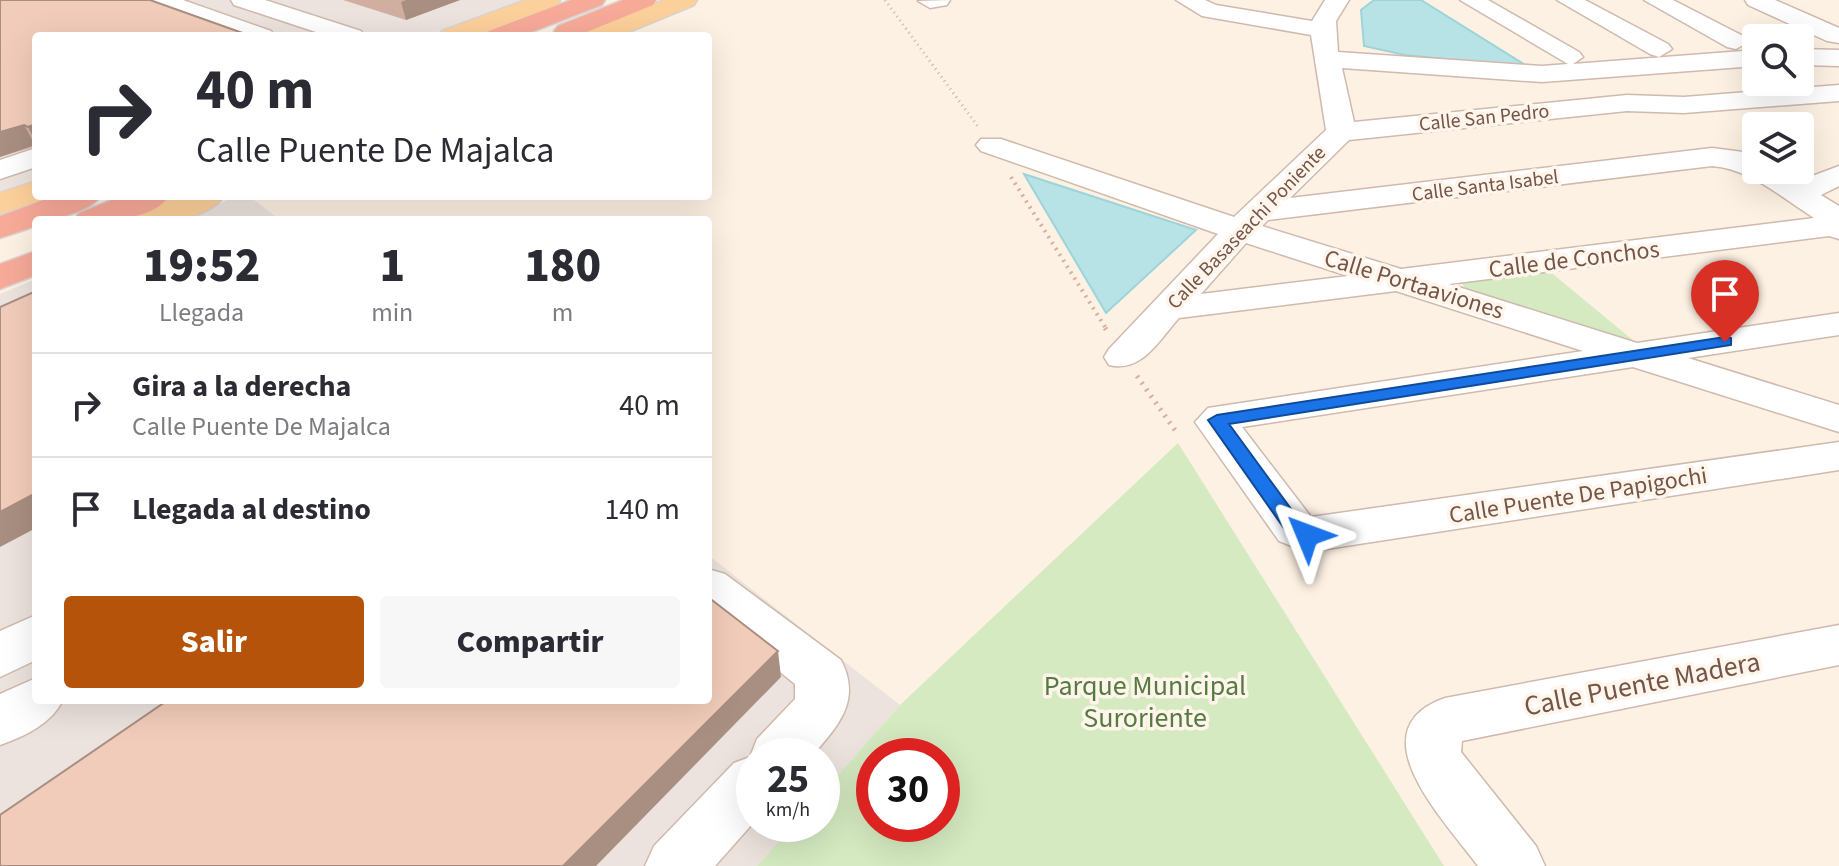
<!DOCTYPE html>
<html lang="es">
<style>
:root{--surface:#fff;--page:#f7f7f7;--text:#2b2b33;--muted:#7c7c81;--line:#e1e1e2;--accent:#b45309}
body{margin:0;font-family:"Source Sans 3",sans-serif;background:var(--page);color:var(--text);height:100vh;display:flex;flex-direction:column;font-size:30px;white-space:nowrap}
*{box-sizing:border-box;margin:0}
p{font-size:26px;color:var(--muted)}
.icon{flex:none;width:44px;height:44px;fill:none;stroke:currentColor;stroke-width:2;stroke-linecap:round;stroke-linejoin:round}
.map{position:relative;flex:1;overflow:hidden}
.side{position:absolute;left:32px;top:216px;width:680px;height:488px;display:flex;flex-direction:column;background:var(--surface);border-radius:8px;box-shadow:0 8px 32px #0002}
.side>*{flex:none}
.banner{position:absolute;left:32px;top:32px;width:680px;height:168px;border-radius:8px;box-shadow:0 8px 32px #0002;background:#fff;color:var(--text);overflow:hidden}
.controls{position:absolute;left:1742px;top:24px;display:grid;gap:16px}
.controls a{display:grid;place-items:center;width:72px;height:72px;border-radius:8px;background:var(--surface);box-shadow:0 8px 32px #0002;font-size:40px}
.speed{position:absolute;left:736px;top:738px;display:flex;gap:16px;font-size:40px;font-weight:700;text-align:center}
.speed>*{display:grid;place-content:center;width:104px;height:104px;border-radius:50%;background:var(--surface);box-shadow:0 8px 32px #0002;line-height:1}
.speed small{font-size:20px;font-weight:400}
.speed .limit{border:12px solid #d22;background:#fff;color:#111}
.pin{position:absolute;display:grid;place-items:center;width:68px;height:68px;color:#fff;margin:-82px -34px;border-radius:50% 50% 50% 0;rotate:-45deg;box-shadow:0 0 8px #0007}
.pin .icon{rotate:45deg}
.me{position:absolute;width:88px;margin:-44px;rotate:314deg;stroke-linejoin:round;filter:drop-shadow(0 0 6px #0008)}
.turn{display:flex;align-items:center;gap:28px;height:168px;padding:0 32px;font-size:36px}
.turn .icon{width:104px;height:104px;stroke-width:2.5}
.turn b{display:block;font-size:56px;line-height:68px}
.eta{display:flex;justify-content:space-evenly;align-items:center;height:136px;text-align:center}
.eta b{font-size:48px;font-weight:800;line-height:56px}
.cta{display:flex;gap:16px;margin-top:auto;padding:16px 32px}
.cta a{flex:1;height:92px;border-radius:8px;background:var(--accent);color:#fff;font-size:32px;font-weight:800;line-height:92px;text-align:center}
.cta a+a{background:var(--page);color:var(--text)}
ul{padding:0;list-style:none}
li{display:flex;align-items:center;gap:24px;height:104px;padding:0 32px;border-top:2px solid var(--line)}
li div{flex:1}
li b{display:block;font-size:30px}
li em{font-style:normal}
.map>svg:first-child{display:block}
</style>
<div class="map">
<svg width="1839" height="866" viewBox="0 0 1839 866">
<rect width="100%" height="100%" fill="#fdf1e3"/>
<g fill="#ece3de">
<path d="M0,0H524L426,36H36V179L0,192Z"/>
<path d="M238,196H249L280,220H179Z"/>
<path d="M36,279V700H708V555L900,705L822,793V756H754V824H794L757,866H0V294Z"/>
</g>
<g fill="#d5eac1" fill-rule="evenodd">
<path d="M1548,270L1640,346L1466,291L1461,281Z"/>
<path d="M1178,443L1444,866H757L794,824H822V793L900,705ZM874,756H942V824H874Z"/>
</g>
<g fill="#b7e3e6" stroke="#9dd4d8" stroke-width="2">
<path d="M1374,0H1421L1530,68L1405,55L1364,46L1361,10Z"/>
<path d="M1024,174L1196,230L1106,313Z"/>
</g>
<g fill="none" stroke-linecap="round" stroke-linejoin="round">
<defs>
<g id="minor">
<path d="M150,0H183L271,31L274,36H239L153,5Z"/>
<path d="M231,0H265L361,31L364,36H328L234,5Z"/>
<path d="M950,0L947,5L930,8L918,1Z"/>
<path d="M1176,0H1205L1216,5L1312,21L1325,0H1349L1336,21L1338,52L1542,66L1568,64L1460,0H1488L1579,52L1583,57L1573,64L1756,50V66L1542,82L1342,68L1354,122L1627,95L1684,97L1839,85V101L1684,113L1627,111L1349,140L1290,198L1712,148L1751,153L1756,155V170H1781L1799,181L1839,166V186L1821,195L1839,206V239L1829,236L1449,284L1637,343L1839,313V335L1688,358L1839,405V432L1633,367L1242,427L1311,517L1839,442V470L1307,552L1279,541L1195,422L1208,408L1583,351L1396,291L1179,318C1159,340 1142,373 1109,365L1104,357L1109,349L1218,234L981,151L976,145L981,139H1001L1234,217L1326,130L1311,35L1202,16ZM1712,166C1751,169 1782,198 1814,218L1401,269L1262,226L1268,220ZM1246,243L1348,276L1201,294Z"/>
<path d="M1557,0H1585L1668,44L1672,49L1659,57L1650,54Z"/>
<path d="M1644,0H1673L1745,37L1748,42L1736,49L1727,47Z"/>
<path d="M1745,0H1775L1839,28V43L1827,41L1748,5Z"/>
<path d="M1800,49L1839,50V66L1800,65Z"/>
<path d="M36,148V167L0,179V160Z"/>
<path d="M708,569L725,574L841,660C862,701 838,726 812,756H754V822L715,866H645L654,846L734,763L750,757L757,739L795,699V684L708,614Z"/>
<path d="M36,615V660L0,677V631Z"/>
<path d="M1839,625V665L1462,741L1461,752L1536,846L1545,866H1478C1446,822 1354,730 1445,698Z"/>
<path d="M36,678V700H63C51,724 25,736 0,745V694Z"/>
</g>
<g id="major">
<path d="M526,0H560L557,5L475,36H438L442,31Z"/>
<path d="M664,0H697L694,5L619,36H584L588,31Z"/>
<path d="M36,181V196L48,198L0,214V193Z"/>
<path d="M178,196H224C205,223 161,220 132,220L137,213Z"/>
</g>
<g id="highway">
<path d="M571,0H605L602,5L521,36H485L489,31Z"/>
<path d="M623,0H656L653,5L577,36H558L554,31L558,26Z"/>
<path d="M54,196H101C89,212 55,220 36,220V226L0,238V216Z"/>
<path d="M122,196H169C150,223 103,220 74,220L79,213Z"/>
<path d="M36,251V275L0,289V264Z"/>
</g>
</defs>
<use href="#minor" stroke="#d0b9ad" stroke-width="3"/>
<use href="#major" stroke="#dbd3d0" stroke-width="3"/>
<use href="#highway" stroke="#dbd3d0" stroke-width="3"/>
<path stroke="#d7af9e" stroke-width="3" stroke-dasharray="1 4" stroke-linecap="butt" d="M885,0L979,128"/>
<path stroke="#d7af9e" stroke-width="4" stroke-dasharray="2 5" stroke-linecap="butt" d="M1011,177L1107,330"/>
<g stroke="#d7af9e" stroke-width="5" stroke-dasharray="2 6" stroke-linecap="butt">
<path d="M1105,328L1107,331"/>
<path d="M1137,376L1177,433"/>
</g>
<use href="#minor" fill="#fff" fill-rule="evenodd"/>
<use href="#major" fill="#fcd09a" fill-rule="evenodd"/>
<use href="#highway" fill="#f8aa99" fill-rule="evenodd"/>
</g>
<g fill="#d0afa0">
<path d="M343,0H460L406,20Z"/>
<path d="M36,36V146L0,157Z"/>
</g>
<g fill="#a98f82">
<path d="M406,0H460L406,20L401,2Z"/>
<path d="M36,124V142L28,127Z"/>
<path d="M24,125L35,145L0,157V132Z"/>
<path d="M36,493V528L0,547V512Z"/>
<path d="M778,651L781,677L596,866H563Z"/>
</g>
<g fill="#f2ccba" stroke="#a98f82" stroke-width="2">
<path d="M0,0H150L251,36H36V124L28,127L24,125L0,132Z"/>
<path d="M36,291V493L0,512V307Z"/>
<path d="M708,597L778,651L563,866H0V815L168,700H708Z"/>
</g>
<path fill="#1a73e8" stroke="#114b97" stroke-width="2" d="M1725,337L1731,338V345L1229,424L1302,524L1317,535L1314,540L1307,542L1288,534L1208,420L1217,415Z"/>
<g text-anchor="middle" stroke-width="7" stroke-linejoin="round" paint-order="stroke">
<g font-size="20" fill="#755549" stroke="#fff5ea">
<text transform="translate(1484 117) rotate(-6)" y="7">Calle San Pedro</text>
<text transform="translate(1485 185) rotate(-7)" y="7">Calle Santa Isabel</text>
<text transform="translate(1246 227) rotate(-46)" y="7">Calle Basaseachi Poniente</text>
</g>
<g font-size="24" fill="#755549" stroke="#fff5ea">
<text transform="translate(1574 259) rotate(-7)" y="8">Calle de Conchos</text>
<text transform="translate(1414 284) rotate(17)" y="8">Calle Portaaviones</text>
<text transform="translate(1578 495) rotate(-9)" y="8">Calle Puente De Papigochi</text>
</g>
<g font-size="28" fill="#755549" stroke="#fff5ea">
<text transform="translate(1642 683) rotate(-11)" y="10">Calle Puente Madera</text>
</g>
<g font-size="28" fill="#567b41" stroke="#fff5ea">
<text x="1145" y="695">Parque Municipal<tspan x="1145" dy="32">Suroriente</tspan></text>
</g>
</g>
</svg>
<div class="controls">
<a><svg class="icon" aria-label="search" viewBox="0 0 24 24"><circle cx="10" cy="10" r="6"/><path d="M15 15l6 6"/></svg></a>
<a><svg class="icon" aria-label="layers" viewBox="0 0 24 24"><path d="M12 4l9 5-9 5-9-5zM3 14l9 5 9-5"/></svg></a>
</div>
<div class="speed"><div>25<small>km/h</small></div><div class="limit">30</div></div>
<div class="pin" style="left:1725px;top:342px;background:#d93025"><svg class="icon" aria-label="arrive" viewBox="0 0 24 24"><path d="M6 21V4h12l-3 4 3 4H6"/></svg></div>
<svg class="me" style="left:1307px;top:535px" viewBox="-20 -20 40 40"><path d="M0-17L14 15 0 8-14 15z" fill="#1a73e8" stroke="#fff" stroke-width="4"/></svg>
<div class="banner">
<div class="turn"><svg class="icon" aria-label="right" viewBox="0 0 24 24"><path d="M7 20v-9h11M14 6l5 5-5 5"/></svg><div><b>40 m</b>Calle Puente De Majalca</div></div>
</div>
<section class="side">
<div class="eta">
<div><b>19:52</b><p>Llegada</p></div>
<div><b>1</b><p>min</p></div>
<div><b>180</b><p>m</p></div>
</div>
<ul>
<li><svg class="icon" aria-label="right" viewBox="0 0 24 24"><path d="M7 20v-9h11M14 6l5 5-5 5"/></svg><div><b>Gira a la derecha</b><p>Calle Puente De Majalca</p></div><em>40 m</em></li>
<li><svg class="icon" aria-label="arrive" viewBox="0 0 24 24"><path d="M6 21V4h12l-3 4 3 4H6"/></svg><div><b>Llegada al destino</b></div><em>140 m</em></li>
</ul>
<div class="cta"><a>Salir</a><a>Compartir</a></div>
</section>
</div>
